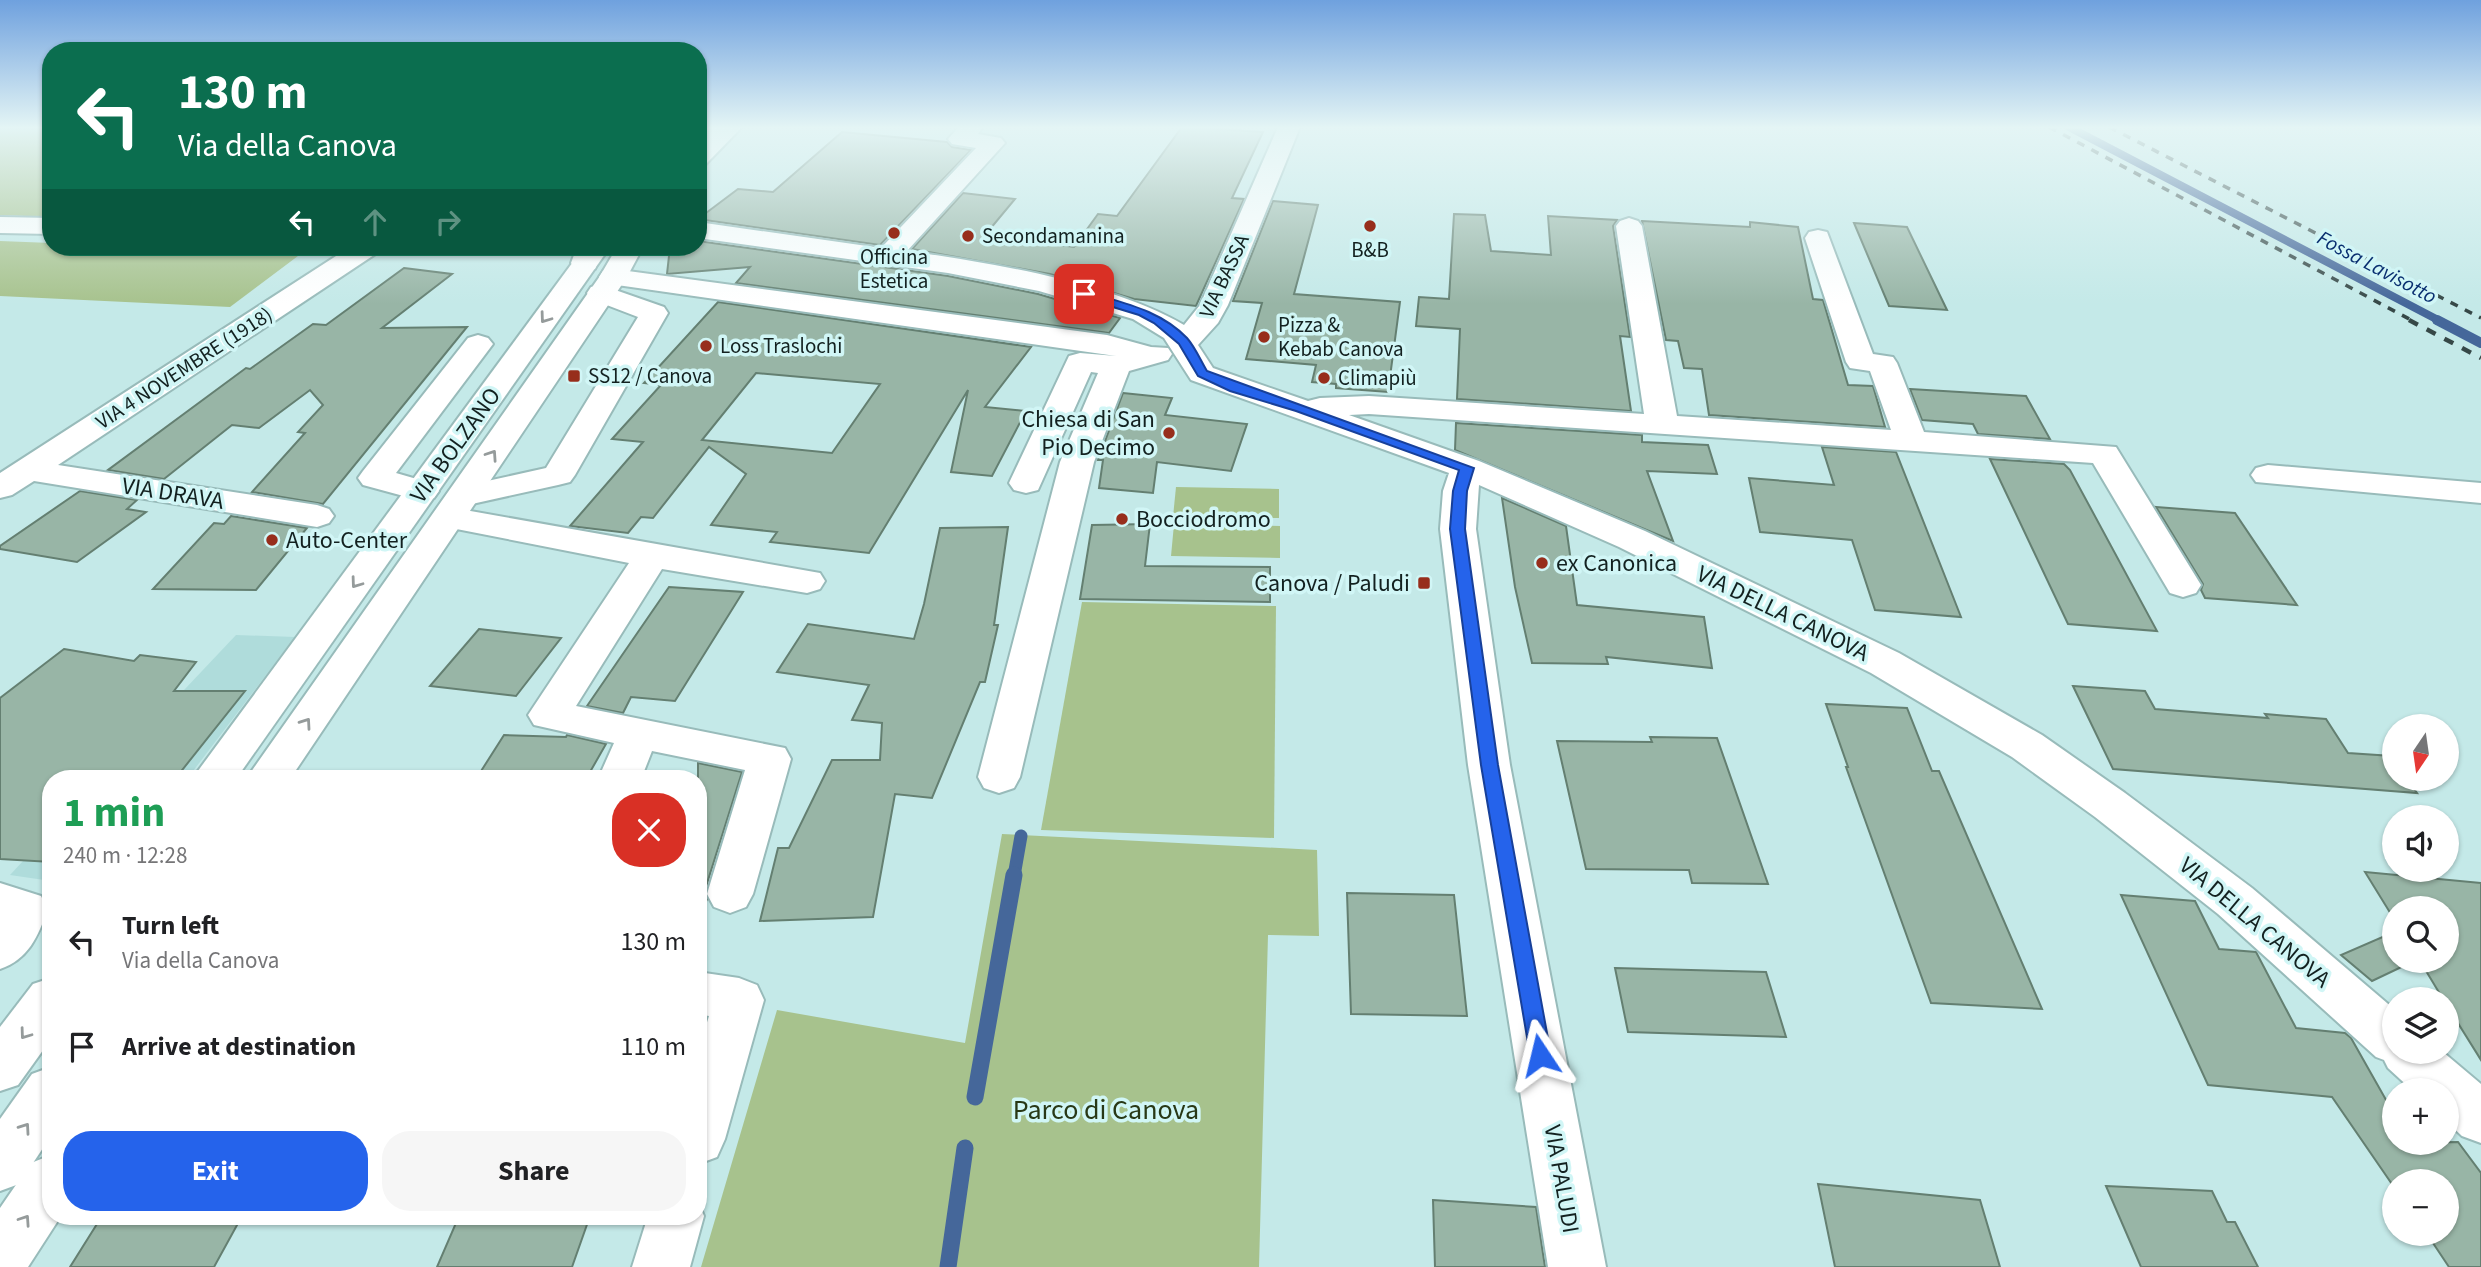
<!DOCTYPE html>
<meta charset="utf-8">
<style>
:root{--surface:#fff;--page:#f6f6f6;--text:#202124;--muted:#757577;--accent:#2563eb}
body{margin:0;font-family:"Source Sans 3",sans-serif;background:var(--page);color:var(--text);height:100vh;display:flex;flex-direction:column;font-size:26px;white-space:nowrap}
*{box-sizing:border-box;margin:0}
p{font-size:23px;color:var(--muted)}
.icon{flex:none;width:38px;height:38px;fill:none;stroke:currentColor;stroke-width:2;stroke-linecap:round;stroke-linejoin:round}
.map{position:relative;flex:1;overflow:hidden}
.details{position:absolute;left:42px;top:770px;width:665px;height:455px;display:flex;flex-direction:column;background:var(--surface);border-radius:28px;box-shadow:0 2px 5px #0004}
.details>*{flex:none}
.guide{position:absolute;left:42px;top:42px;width:665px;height:214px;border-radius:28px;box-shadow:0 2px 5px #0004;background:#0b6e4f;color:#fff;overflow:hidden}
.needle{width:46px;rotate:193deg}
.tools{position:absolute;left:2382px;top:714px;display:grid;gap:14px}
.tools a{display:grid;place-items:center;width:77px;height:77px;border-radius:50%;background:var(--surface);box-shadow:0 2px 5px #0004;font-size:35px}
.pin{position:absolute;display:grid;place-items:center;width:60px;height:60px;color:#fff;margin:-30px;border-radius:14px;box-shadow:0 4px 10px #0006}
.me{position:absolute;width:77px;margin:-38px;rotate:350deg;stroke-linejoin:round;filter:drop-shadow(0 0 5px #0008)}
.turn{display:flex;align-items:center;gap:24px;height:147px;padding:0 21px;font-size:32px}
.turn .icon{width:91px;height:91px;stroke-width:2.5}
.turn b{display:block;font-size:49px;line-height:60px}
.lanes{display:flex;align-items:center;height:66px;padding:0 21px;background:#0003;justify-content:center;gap:35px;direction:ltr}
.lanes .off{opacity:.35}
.round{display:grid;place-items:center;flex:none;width:74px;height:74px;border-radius:28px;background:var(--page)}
.summary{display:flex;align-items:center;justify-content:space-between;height:119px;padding:0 21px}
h1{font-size:42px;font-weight:700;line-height:52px;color:#1e9e55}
.action{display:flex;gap:14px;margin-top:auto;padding:14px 21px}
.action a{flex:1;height:80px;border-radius:28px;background:var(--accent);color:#fff;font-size:28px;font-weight:700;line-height:80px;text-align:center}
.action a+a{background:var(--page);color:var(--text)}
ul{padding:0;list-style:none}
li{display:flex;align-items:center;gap:21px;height:105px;padding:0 21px}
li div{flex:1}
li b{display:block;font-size:26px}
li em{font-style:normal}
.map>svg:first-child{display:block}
</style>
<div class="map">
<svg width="2481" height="1267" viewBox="0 0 2481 1267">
<rect width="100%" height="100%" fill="#c4e9e8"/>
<g fill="#afdcdb">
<path d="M236,635L295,637L187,779H100Z"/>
<path d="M51,831V881L10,875Z"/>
</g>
<g fill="#a7c28d">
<path d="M0,127H51V217L0,215Z"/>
<path d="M0,241L51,243V247H148L302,253L230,307L0,296Z"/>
<path d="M1176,487L1279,489V518L1173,517Z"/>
<path d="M1174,524L1280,526V558L1171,556Z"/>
<path d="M1082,602L1276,606L1274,838L1041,830Z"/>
<path d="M1002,834L1317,850L1319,936L1268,935L1259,1267H701L777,1010L965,1043Z"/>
</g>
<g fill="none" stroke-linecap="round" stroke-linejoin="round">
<path stroke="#45679a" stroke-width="8" d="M2069,127L2440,321"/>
<path stroke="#45679a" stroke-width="10" d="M2437,320L2481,343"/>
<path stroke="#45679a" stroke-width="13" d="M1014,876L1021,836"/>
<g stroke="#45679a" stroke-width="17">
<path d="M975,1097L1014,875"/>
<path d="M948,1267L965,1148"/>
</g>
</g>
<g fill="#98b5a6" stroke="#647f71" stroke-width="2" fill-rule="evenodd">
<path d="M1182,127L1263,132L1232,198L1244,199L1196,306L1134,299L1050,274L912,249L963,193L1015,199L985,235L1074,247L1098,214L1117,216Z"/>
<path d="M842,132L947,142L952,147L971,150L880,245L698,219L738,189L773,192Z"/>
<path d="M1273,201L1318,205L1294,294L1400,302L1388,392L1336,388V384L1312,382L1316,365L1246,359L1262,303L1233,301Z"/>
<path d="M1454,214L1485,215L1491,251L1551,255L1548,216L1617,220L1613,226L1630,337L1620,336L1631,411L1457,399L1460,329L1416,326L1419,297L1449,299Z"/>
<path d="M1642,221L1750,227V222L1798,227L1813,299L1823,300L1848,385L1873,386L1885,427L1709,415L1702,369L1684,368L1678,341L1666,340Z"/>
<path d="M1854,223L1907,227L1947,310L1889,306Z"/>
<path d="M698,241L948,276L1038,294L1120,318L1109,333L736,283L750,267L667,274L670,247H698Z"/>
<path d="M404,268L452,274L382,328L467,327L323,504L252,492L305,433L298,432L323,405L310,390L259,428L232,425L164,479L108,470L246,368L250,369L313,324L326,325Z"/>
<path d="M718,302L1031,347L985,407L1026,411L992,476L951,472L968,390L869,553L770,542L777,532L711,525L746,474L709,447L653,518L641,517L628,533L570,526L643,442L612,439L661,385L644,383ZM756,373L880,384L832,453L702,440Z"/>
<path d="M1910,389L2026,396L2050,439L1978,434L1973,424L1922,420Z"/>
<path d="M1123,393L1172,398L1165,415L1247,424L1231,471L1157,462L1153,493L1099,488L1103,460H1098Z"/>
<path d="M1456,423L1642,435V442L1708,445L1717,474L1647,471L1673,541L1455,450Z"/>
<path d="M1822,447L1896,452L1961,617L1875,610L1852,540L1760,532L1749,478L1834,485Z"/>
<path d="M1990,459L2064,464L2070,470L2157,631L2068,624Z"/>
<path d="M80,491L137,500L127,509L146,512L77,562L0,549V546Z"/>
<path d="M1502,498L1566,526L1577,605L1704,617L1712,668L1606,657L1608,664L1532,663L1515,587Z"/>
<path d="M2156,507L2235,513L2297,605L2205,598L2201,590L2203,584Z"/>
<path d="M231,516L307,528L256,590L153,589L214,523L224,524Z"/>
<path d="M1150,524L1145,566L1270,567V602L1080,599L1092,525Z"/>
<path d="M1008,527L994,625H998L985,682H980L932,798L895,794L873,917L760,921L778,848H789L832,760H880L882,723L852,720L869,685L777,672L808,624L914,639L924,604L940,528Z"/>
<path d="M669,587L743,592L675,701L631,697L623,713L587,706Z"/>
<path d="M479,629L561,638L516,696L430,686Z"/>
<path d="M64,649L134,661L140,655L196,662L174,691H245L175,779H51V862L0,859V698Z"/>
<path d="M2073,686L2145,691L2155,709L2268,718L2265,714L2326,719L2348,753L2392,756L2394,779H2407L2417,793L2113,769Z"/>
<path d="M1826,704L1907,708L1932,771H1939L2042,1009L1931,1003L1846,767H1848Z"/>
<path d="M504,735L566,737L567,735L606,744L586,779H476Z"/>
<path d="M1650,737L1717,738L1768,884L1692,883L1689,870L1586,869L1557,741L1652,742Z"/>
<path d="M698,763L742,772L704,893L707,899L702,911L698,910Z"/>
<path d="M2365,872L2481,883V1060L2446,1004V999H2443L2420,961H2446V908H2394V919Z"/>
<path d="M1347,893L1454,895L1467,1016L1351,1014Z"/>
<path d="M2121,895L2195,901L2219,949L2256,952L2296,1028L2345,1033L2351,1038L2394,1114V1143L2458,1142L2481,1173V1267H2449L2427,1234H2446V1181H2394V1187L2332,1097L2208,1085Z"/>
<path d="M2394,932V961H2414L2372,981L2341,955Z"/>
<path d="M1615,968L1766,972L1786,1037L1628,1032Z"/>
<path d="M1818,1184L1980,1200L2000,1267H1835Z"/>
<path d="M2106,1186L2212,1191L2227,1222H2235L2258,1267H2141Z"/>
<path d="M1433,1200L1536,1207L1545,1267H1435Z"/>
<path d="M102,1216H242L214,1267H70Z"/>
<path d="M459,1216H590L572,1267H437Z"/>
</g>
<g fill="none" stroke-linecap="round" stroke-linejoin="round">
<defs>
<g id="minor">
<path d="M959,127H983L978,134L1001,138L1005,143L907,251C992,263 1110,282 1184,325L1200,305L1278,127H1300L1228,305L1218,323L1198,345L1213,368L1308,401L1320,398L1369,396L1644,414L1616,226L1620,221L1629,218L1638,221L1642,226L1677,416L1891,430L1870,371L1850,368L1846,362L1805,238L1809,232L1818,230L1827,232L1873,354L1893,357L1897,363L1924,432L2116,447L2201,585L2196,593L2183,597L2170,593L2093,463L1369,414L1349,415L1479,461L1645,531L1899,653L2042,735L2125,793L2252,888L2394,1009V1052H2443L2481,1084V1143L2462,1136L2446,1121V1090H2412L2388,1068L2384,1060L2376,1057L2218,914L2095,817L2012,757L1871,673L1619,547L1479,485L1476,529L1510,765L1606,1267H1548L1468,765L1440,529L1443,491L1449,473L1191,380L1164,338L1133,319L1039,291L948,273L698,238V222L881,248L976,148L952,144L948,139Z"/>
<path d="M0,217L51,218V234L0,233Z"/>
<path d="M350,247H381L377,253L58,465L317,505L329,509L334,516L329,523L317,527L34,481L12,495L0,498V473Z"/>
<path d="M613,269L1107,335L1151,347L1168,348L1172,354L1168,360L1129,371L1094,462L1020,777L1014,788L999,793L984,788L978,777L1060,462L1098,373L1091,372L1038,490L1026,493L1014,490L1009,483L1069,356L1080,353L1116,356L603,283L599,277L603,271Z"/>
<path d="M601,285L664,307L668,313L575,475L570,482L558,485L463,506L451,503L446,496L451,489L546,468L638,317L591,299L587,293L591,287Z"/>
<path d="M478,335L488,338L493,344L396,473L434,484L439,491L434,498L422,501L363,485L358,478L363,471L468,338Z"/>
<path d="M2268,465L2481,483V503L2256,482L2251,475L2256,468Z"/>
<path d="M448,507L820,573L825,581L820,589L807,593L662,569L576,706L785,748L791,759L753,894L746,907L730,913L714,907L707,894L745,770L652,751L641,779H598L614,743L534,725L528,715L629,563L436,525L431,518L436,511Z"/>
<path d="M0,883L41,896L48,910C37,937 29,959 0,969Z"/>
<path d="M698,972L739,978L757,985L764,1000L725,1139L717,1157L698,1164V1051L709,1016L698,1014Z"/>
<path d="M51,1155V1216H61L28,1267H0V1208L31,1163Z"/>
<path d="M698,1202L704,1216L690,1267H632L648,1216H698Z"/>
</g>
<g id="major">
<path d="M700,127H722L706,150L698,152Z"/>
<path d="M584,247H610L236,779H192Z"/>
<path d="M617,247H643L627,277L290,779H246L600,276Z"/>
<path d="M51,978V1039L18,1085L0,1091V1027L33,984Z"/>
<path d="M51,1067V1136L19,1184L0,1191V1119L32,1074Z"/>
</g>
<g id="highway">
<path d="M718,127H742L706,164L698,166V146Z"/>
<path d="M577,247H603L595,269L585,271L575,269L571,263Z"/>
</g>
</defs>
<use href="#minor" stroke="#98bbba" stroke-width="4"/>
<use href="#major" stroke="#98bbba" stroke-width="4"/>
<use href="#highway" stroke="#98bbba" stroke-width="4"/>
<use href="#minor" fill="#fff" fill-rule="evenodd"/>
<use href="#major" fill="#fff" fill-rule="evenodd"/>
<use href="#highway" fill="#fff" fill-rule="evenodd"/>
<g stroke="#364847" stroke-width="3.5" stroke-dasharray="8 8" stroke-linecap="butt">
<path d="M2049,127L2413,321"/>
<path d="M2109,127L2481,318"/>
</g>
<path stroke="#364847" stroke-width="4.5" stroke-dasharray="10 10" stroke-linecap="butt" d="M2409,320L2481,358"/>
</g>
<defs><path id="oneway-chevron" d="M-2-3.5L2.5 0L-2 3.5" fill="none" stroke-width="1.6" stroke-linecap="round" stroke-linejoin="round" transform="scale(1.75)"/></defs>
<g stroke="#959b9b">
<use href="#oneway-chevron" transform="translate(545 318) rotate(126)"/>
<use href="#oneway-chevron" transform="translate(492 455) rotate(-56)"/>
<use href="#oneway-chevron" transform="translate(356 583) rotate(126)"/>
<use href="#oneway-chevron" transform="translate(306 723) rotate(-55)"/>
<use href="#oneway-chevron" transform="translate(25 1034) rotate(126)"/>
<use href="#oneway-chevron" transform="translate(25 1128) rotate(-55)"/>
<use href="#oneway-chevron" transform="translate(25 1220) rotate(-56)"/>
</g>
<linearGradient id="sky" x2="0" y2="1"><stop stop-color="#6fa1de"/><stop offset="0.42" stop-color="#e4f5f5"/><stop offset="1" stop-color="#e4f5f5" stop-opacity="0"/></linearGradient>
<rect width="2481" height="304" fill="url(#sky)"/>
<path fill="#2563eb" stroke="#184099" stroke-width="2" d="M1080,292H1088C1123,303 1160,310 1187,338C1195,347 1201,361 1207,371L1474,468L1467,491L1465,529L1498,765L1551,1055L1548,1062L1540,1064L1533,1062L1530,1055L1481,765L1450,529L1453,491L1459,470L1296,411L1230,391L1198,376L1179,344L1154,323L1139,315L1080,297Z"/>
<g fill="#972e1c" stroke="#d1f6f6" stroke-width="2.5">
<circle cx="1370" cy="226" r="7"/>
<circle cx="894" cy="233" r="7"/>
<circle cx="968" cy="236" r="7"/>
<circle cx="1264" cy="337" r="7"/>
<circle cx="706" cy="346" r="7"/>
<rect x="567" y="369" width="14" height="14" rx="3.5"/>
<circle cx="1324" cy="378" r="7"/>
<circle cx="1169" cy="433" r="7"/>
<circle cx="1122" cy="519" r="7"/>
<circle cx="272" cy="540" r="7"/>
<circle cx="1542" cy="563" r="7"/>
<rect x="1417" y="576" width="14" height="14" rx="3.5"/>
</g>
<g text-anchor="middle" stroke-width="7" stroke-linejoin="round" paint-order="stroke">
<g font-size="21" fill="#132120" stroke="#d1f6f6" text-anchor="start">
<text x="982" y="243">Secondamanina</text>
<text x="1370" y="257" text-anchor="middle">B&amp;B</text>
<text x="894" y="264" text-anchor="middle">Officina<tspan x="894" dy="24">Estetica</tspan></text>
<text x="1278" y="332">Pizza &amp;<tspan x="1278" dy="24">Kebab Canova</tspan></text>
<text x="720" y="353">Loss Traslochi</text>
<text x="588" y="383">SS12 / Canova</text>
<text x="1338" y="385">Climapiù</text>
</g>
<g font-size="21" font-style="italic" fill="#092f70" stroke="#d1f6f6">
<text transform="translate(2377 267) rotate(28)" y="7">Fossa Lavisotto</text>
</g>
<g font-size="21" fill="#132120" stroke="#d1f6f6">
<text transform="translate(1224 276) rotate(-65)" y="7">VIA BASSA</text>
<text transform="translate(184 368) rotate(-33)" y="7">VIA 4 NOVEMBRE (1918)</text>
</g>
<g font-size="24" fill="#132120" stroke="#d1f6f6" text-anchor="start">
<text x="1155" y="427" text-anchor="end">Chiesa di San<tspan x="1155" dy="28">Pio Decimo</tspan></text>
<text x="1136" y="527">Bocciodromo</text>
<text x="286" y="548">Auto-Center</text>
<text x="1556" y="571">ex Canonica</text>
<text x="1410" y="591" text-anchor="end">Canova / Paludi</text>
</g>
<g font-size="24" fill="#132120" stroke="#d1f6f6">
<text transform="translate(455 445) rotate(-54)" y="8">VIA BOLZANO</text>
<text transform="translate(173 493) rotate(9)" y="8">VIA DRAVA</text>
<text transform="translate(1783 613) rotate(26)" y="8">VIA DELLA CANOVA</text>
<text transform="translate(2255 922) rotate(40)" y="8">VIA DELLA CANOVA</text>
<text transform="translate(1562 1179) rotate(80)" y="8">VIA PALUDI</text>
</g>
<g font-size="28" fill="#283816" stroke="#d1f6f6">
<text x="1106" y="1119">Parco di Canova</text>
</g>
</g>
</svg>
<div class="tools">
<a><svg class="needle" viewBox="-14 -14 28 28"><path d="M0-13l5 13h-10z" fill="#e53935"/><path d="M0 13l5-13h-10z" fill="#757577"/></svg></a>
<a><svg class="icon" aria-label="sound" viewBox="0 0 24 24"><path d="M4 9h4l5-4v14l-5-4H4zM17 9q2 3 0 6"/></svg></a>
<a><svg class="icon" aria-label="search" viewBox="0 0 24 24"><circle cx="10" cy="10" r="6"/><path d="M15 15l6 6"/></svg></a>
<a><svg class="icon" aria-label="layers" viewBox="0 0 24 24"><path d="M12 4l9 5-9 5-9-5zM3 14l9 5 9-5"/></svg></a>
<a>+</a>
<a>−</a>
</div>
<div class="pin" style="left:1084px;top:294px;background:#d93025"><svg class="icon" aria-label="arrive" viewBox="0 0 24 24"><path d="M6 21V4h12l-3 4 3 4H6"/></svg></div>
<svg class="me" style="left:1540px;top:1055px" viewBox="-20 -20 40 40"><path d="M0-17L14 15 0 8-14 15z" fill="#2563eb" stroke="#fff" stroke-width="4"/></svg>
<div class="guide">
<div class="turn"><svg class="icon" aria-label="left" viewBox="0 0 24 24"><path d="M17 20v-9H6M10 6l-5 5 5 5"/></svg><div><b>130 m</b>Via della Canova</div></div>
<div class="lanes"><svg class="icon" aria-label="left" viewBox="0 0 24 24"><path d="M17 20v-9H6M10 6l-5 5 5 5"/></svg><svg class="icon off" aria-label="ahead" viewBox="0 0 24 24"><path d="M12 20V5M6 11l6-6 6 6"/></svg><svg class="icon off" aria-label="right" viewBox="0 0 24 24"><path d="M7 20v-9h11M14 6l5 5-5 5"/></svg></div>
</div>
<section class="details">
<div class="summary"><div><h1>1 min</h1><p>240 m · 12:28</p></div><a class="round" style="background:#d93025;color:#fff"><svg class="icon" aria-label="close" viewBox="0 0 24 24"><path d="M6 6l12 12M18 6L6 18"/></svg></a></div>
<ul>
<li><svg class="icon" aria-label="left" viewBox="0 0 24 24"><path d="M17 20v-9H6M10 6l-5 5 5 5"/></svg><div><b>Turn left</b><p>Via della Canova</p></div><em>130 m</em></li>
<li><svg class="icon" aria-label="arrive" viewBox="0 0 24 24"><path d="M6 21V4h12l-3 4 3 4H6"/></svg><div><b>Arrive at destination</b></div><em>110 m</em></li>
</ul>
<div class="action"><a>Exit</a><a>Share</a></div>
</section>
</div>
